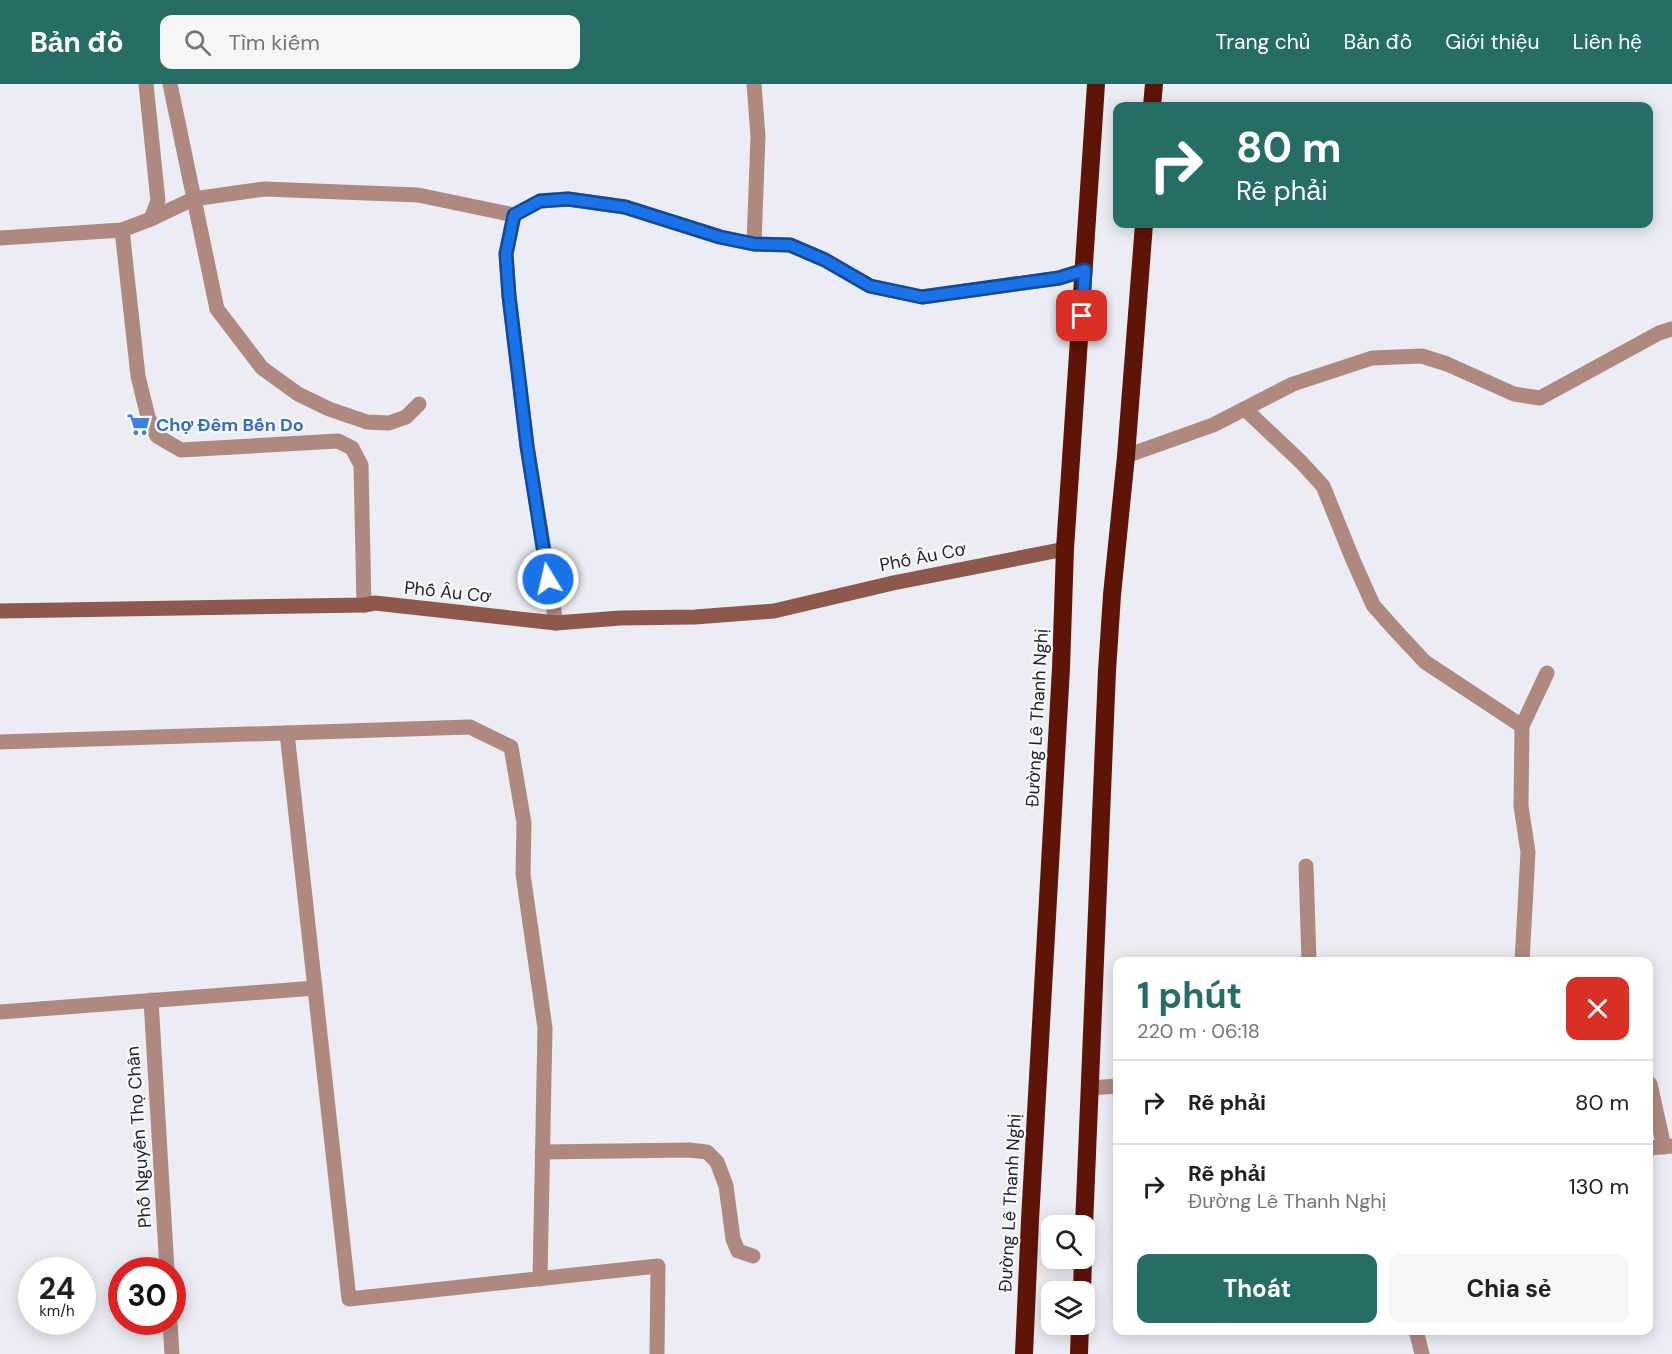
<!DOCTYPE html>
<html lang="vi">
<meta charset="utf-8">
<style>
:root{--surface:#fff;--page:#f6f6f6;--text:#202124;--muted:#757577;--line:#e0e0e0;--accent:#256d65}
body{margin:0;font-family:"DM Sans",sans-serif;background:var(--page);color:var(--text);height:100vh;display:flex;flex-direction:column;font-size:22px;white-space:nowrap}
*{box-sizing:border-box;margin:0}
p{font-size:20px;color:var(--muted)}
.icon{flex:none;width:33px;height:33px;fill:none;stroke:currentColor;stroke-width:2;stroke-linecap:round;stroke-linejoin:round}
.map{position:relative;flex:1;overflow:hidden}
.panel{position:absolute;left:1113px;top:873px;width:540px;height:378px;display:flex;flex-direction:column;background:var(--surface);border-radius:12px;box-shadow:0 3px 15px #0003}
.panel>*{flex:none}
.top-card{position:absolute;left:1113px;top:18px;width:540px;height:126px;border-radius:12px;box-shadow:0 3px 15px #0003;background:#256d65;color:#fff;overflow:hidden}
.controls{position:absolute;left:1041px;top:1131px;display:grid;gap:12px}
.controls a{display:grid;place-items:center;width:54px;height:54px;border-radius:12px;background:var(--surface);box-shadow:0 3px 15px #0003;font-size:30px}
.speed{position:absolute;left:18px;top:1173px;display:flex;gap:12px;font-size:30px;font-weight:700;text-align:center}
.speed>*{display:grid;place-content:center;width:78px;height:78px;border-radius:50%;background:var(--surface);box-shadow:0 3px 15px #0003;line-height:1}
.speed small{font-size:15px;font-weight:400}
.speed .limit{border:9px solid #d22;background:#fff;color:#111}
.pin{position:absolute;display:grid;place-items:center;width:51px;height:51px;color:#fff;margin:-26px;border-radius:12px;box-shadow:0 3px 9px #0006}
.me{position:absolute;width:66px;margin:-33px;rotate:351deg;stroke-linejoin:round;filter:drop-shadow(0 0 4px #0008)}
.turn{display:flex;align-items:center;gap:21px;height:126px;padding:0 24px;font-size:27px}
.turn .icon{width:78px;height:78px;stroke-width:2.5}
.turn b{display:block;font-size:42px;line-height:51px}
.round{display:grid;place-items:center;flex:none;width:63px;height:63px;border-radius:12px;background:var(--page)}
.head{display:flex;align-items:center;justify-content:space-between;height:102px;padding:0 24px}
h1{font-size:36px;font-weight:700;line-height:45px;color:var(--accent)}
.button{display:flex;gap:12px;margin-top:auto;padding:12px 24px}
.button a{flex:1;height:69px;border-radius:12px;background:var(--accent);color:#fff;font-size:24px;font-weight:700;line-height:69px;text-align:center}
.button a+a{background:var(--page);color:var(--text)}
ul{padding:0;list-style:none}
li{display:flex;align-items:center;gap:18px;height:84px;padding:0 24px;border-top:2px solid var(--line)}
li div{flex:1}
li b{display:block;font-size:22px}
li em{font-style:normal}
header{display:flex;align-items:center;gap:36px;box-sizing:border-box;height:84px;padding:0 30px;background:var(--accent);color:#fff}
header strong{font-size:28px}
nav{display:flex;gap:33px;margin-inline-start:auto;font-size:21px}
.search{width:420px;height:54px;background:var(--page);display:flex;align-items:center;gap:15px;box-sizing:border-box;padding:0 21px;border-radius:12px;color:var(--muted);font-size:22px}
.map>svg:first-child{display:block}
</style>
<header>
<strong>Bản đồ</strong>
<div class="search"><svg class="icon" aria-label="search" viewBox="0 0 24 24"><circle cx="10" cy="10" r="6"/><path d="M15 15l6 6"/></svg>Tìm kiếm</div>
<nav><a>Trang chủ</a><a>Bản đồ</a><a>Giới thiệu</a><a>Liên hệ</a></nav>
</header>
<div class="map">
<svg width="1672" height="1270" viewBox="0 0 1672 1270">
<rect width="100%" height="100%" fill="#ebecf4"/>
<g fill="none" stroke-linecap="round" stroke-linejoin="round">
<g stroke="#af8980" stroke-width="15">
<path d="M151,135L193,115L264,105L418,111L514,131"/>
<path d="M122,146L138,292L148,333L157,352L181,366L338,357L352,364L361,381L364,521"/>
<path d="M0,154L122,146L151,135L158,117L146,0"/>
<path d="M1245,325L1301,378L1323,402L1353,476L1373,521L1396,547L1425,578L1522,642"/>
<path d="M1306,782L1309,878"/>
<path d="M1522,878L1528,768L1521,722L1522,642L1547,589"/>
<path d="M1648,999L1650,1000L1664,1063"/>
<path d="M1090,1004L1118,1002"/>
<path d="M1416,1246L1422,1270"/>
</g>
<g stroke="#af8980" stroke-width="15">
<path d="M170,0L217,225L262,284L298,310L329,325L367,338L389,339L406,333L419,320"/>
<path d="M754,160L758,52L754,0"/>
<path d="M1126,372L1213,341L1293,300L1372,274L1422,272L1447,280L1514,310L1540,314L1659,249L1672,245"/>
<path d="M556,539L527,362L509,212L506,170L514,131L540,117L568,115L625,123L720,153L754,160L790,161L825,176L870,202L922,213L1059,194L1085,186"/>
<path d="M287,649L349,1215L658,1182L657,1270"/>
<path d="M0,658L470,643L511,663L524,739L523,790L545,944L540,1195"/>
<path d="M151,916L167,1186"/>
<path d="M0,928L315,904"/>
<path d="M1648,1064L1672,1062"/>
<path d="M542,1068L689,1066L707,1068L717,1078L726,1102L733,1155L738,1167L753,1172"/>
<path d="M170,1238L172,1270"/>
</g>
<path stroke="#8e594d" stroke-width="15" d="M0,527L364,521L375,519L556,539L620,534L695,533L774,527L893,499L1065,465"/>
<g stroke="#5e1406" stroke-width="18">
<path d="M1152,22L1154,0"/>
<path d="M1084,1142L1107,587L1112,511L1126,372L1144,140"/>
<path d="M1082,1208L1083,1174"/>
<path d="M1024,1270L1030,1136L1061,584L1065,465L1096,0"/>
<path d="M1079,1270L1080,1240"/>
</g>
</g>
<g fill="none" stroke-linecap="round" stroke-linejoin="round">
<defs>
<path id="route" d="M548,495L527,362L509,212L506,170L514,131L540,117L568,115L625,123L720,153L754,160L790,161L825,176L870,202L922,213L1059,194L1085,186L1082,232"/>
</defs>
<use href="#route" stroke="#114b97" stroke-width="15"/>
<use href="#route" stroke="#1a73e8" stroke-width="10"/>
</g>
<defs>
<symbol id="supermarket-bare" viewBox="-9 -9 18 18"><path d="M-6-5.5h2.5l.6 2H6L4.5 2H-2.5L-4.4-4H-6ZM-1.5 3.2a1.3 1.3 0 1 0 .1 0ZM3 3.2a1.3 1.3 0 1 0 .1 0Z" fill="#3f7fe0" stroke="#f9fafe" stroke-width="2.5" paint-order="stroke"/></symbol>
</defs>
<g fill-rule="evenodd">
<use href="#supermarket-bare" x="122" y="324" width="33" height="33"/>
</g>
<g text-anchor="middle" stroke-width="4.5" stroke-linejoin="round" paint-order="stroke">
<g font-size="18" font-weight="bold" fill="#366cbe" stroke="#f9fafe" text-anchor="start">
<text x="156" y="347">Chợ Đêm Bến Do</text>
</g>
<g font-size="18" fill="#242427" stroke="#f9fafe">
<text transform="translate(923 473) rotate(-11)" y="6">Phố Âu Cơ</text>
<text transform="translate(448 508) rotate(6)" y="6">Phố Âu Cơ</text>
<text transform="translate(1037 634) rotate(-87)" y="6">Đường Lê Thanh Nghị</text>
<text transform="translate(139 1053) rotate(-94)" y="6">Phố Nguyễn Thọ Chân</text>
<text transform="translate(1010 1119) rotate(-87)" y="6">Đường Lê Thanh Nghị</text>
</g>
</g>
</svg>
<div class="controls">
<a><svg class="icon" aria-label="search" viewBox="0 0 24 24"><circle cx="10" cy="10" r="6"/><path d="M15 15l6 6"/></svg></a>
<a><svg class="icon" aria-label="layers" viewBox="0 0 24 24"><path d="M12 4l9 5-9 5-9-5zM3 14l9 5 9-5"/></svg></a>
</div>
<div class="speed"><div>24<small>km/h</small></div><div class="limit">30</div></div>
<div class="pin" style="left:1082px;top:232px;background:#d93025"><svg class="icon" aria-label="arrive" viewBox="0 0 24 24"><path d="M6 21V4h12l-3 4 3 4H6"/></svg></div>
<svg class="me" style="left:548px;top:495px" viewBox="-20 -20 40 40"><circle r="17" fill="#1a73e8" stroke="#fff" stroke-width="3"/><path d="M0-11L8 9 0 5-8 9z" fill="#fff"/></svg>
<div class="top-card">
<div class="turn"><svg class="icon" aria-label="right" viewBox="0 0 24 24"><path d="M7 20v-9h11M14 6l5 5-5 5"/></svg><div><b>80 m</b>Rẽ phải</div></div>
</div>
<section class="panel">
<div class="head"><div><h1>1 phút</h1><p>220 m · 06:18</p></div><a class="round" style="background:#d93025;color:#fff"><svg class="icon" aria-label="close" viewBox="0 0 24 24"><path d="M6 6l12 12M18 6L6 18"/></svg></a></div>
<ul>
<li><svg class="icon" aria-label="right" viewBox="0 0 24 24"><path d="M7 20v-9h11M14 6l5 5-5 5"/></svg><div><b>Rẽ phải</b></div><em>80 m</em></li>
<li><svg class="icon" aria-label="right" viewBox="0 0 24 24"><path d="M7 20v-9h11M14 6l5 5-5 5"/></svg><div><b>Rẽ phải</b><p>Đường Lê Thanh Nghị</p></div><em>130 m</em></li>
</ul>
<div class="button"><a>Thoát</a><a>Chia sẻ</a></div>
</section>
</div>
